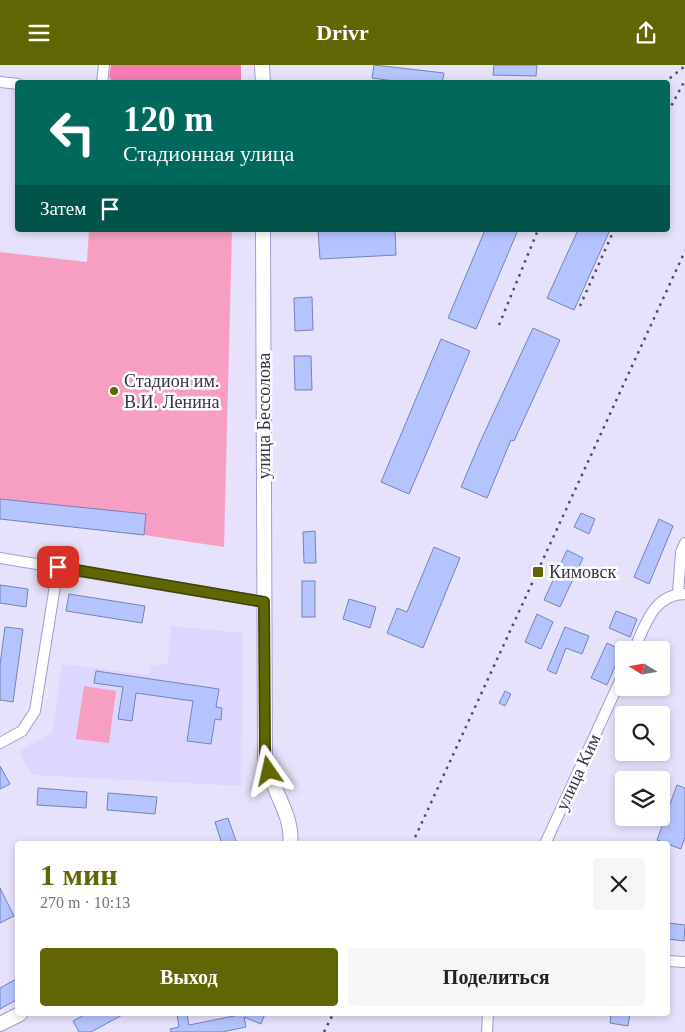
<!DOCTYPE html>
<html lang="ru">
<meta charset="utf-8">
<style>
:root{--surface:#fff;--page:#f6f6f6;--text:#202124;--muted:#757577;--accent:#606603}
body{margin:0;font-family:Georgia,serif;background:var(--page);color:var(--text);height:100vh;display:flex;flex-direction:column;font-size:19px;white-space:nowrap}
*{box-sizing:border-box;margin:0}
p{font-size:16px;color:var(--muted)}
.icon{flex:none;width:28px;height:28px;fill:none;stroke:currentColor;stroke-width:2;stroke-linecap:round;stroke-linejoin:round}
.map{position:relative;flex:1;overflow:hidden}
.side{position:absolute;left:15px;top:776px;width:655px;height:175px;display:flex;flex-direction:column;background:var(--surface);border-radius:5px;box-shadow:0 2px 8px #0003}
.side>*{flex:none}
.top-card{position:absolute;left:15px;top:15px;width:655px;height:152px;border-radius:5px;box-shadow:0 2px 8px #0003;background:#00695c;color:#fff;overflow:hidden}
.needle{width:32px;rotate:281deg}
.fabs{position:absolute;left:615px;top:576px;display:grid;gap:10px}
.fabs a{display:grid;place-items:center;width:55px;height:55px;border-radius:5px;background:var(--surface);box-shadow:0 2px 8px #0003;font-size:25px}
.pin{position:absolute;display:grid;place-items:center;width:42px;height:42px;color:#fff;margin:-21px;border-radius:10px;box-shadow:0 2px 8px #0006}
.me{position:absolute;width:55px;margin:-28px;rotate:349deg;stroke-linejoin:round;filter:drop-shadow(0 0 4px #0008)}
.turn{display:flex;align-items:center;gap:18px;height:105px;padding:0 25px;font-size:22px}
.turn .icon{width:65px;height:65px;stroke-width:2.5}
.turn b{display:block;font-size:35px;line-height:42px}
.then{display:flex;align-items:center;height:48px;padding:0 25px;background:#0003;gap:10px;font-size:19px}
.round{display:grid;place-items:center;flex:none;width:52px;height:52px;border-radius:5px;background:var(--page)}
.overview{display:flex;align-items:center;justify-content:space-between;height:85px;padding:0 25px}
h1{font-size:30px;font-weight:600;line-height:38px;color:var(--accent)}
.action{display:flex;gap:10px;margin-top:auto;padding:10px 25px}
.action a{flex:1;height:58px;border-radius:5px;background:var(--accent);color:#fff;font-size:20px;font-weight:600;line-height:58px;text-align:center}
.action a+a{background:var(--page);color:var(--text)}
header{display:flex;justify-content:space-between;align-items:center;height:65px;padding:0 25px;background:var(--accent);color:#fff;font-size:22px;font-weight:600}
.map>svg:first-child{display:block}
</style>
<header><svg class="icon" aria-label="menu" viewBox="0 0 24 24"><path d="M4 6h16M4 12h16M4 18h16"/></svg>Drivr<svg class="icon" aria-label="share" viewBox="0 0 24 24"><path d="M12 15V3M7 8l5-5 5 5M5 13v7h14v-7"/></svg></header>
<div class="map">
<svg width="685" height="967" viewBox="0 0 685 967">
<rect width="100%" height="100%" fill="#e7e2fb"/>
<path fill="#ddd6ff" d="M171,561L243,568L241,721L32,710L19,687L52,667L62,599L149,610L151,600L168,599Z"/>
<g fill="#f69fc3">
<path d="M89,165H232L224,482L144,470L0,454V187L87,197Z"/>
<path d="M84,621L116,626L109,678L76,674Z"/>
</g>
<path fill="#f97bb4" d="M111,0H241V17H112L109,12Z"/>
<g fill="#b5c4fe" stroke="#7582b9">
<path d="M374,0L444,8L442,18H408L372,13Z"/>
<path d="M494,0H537L536,11L493,10Z"/>
<path d="M318,165H395L396,190L320,194Z"/>
<path d="M485,165H518L476,264L448,253Z"/>
<path d="M578,165H610L574,245L547,233Z"/>
<path d="M312,232L313,265L295,266L294,233Z"/>
<path d="M533,263L560,275L514,376L511,375L487,433L461,422L481,375Z"/>
<path d="M441,274L470,286L409,429L381,417Z"/>
<path d="M294,291H311L312,325H295Z"/>
<path d="M0,434L146,449L144,470L0,454Z"/>
<path d="M581,448L595,454L589,469L574,462Z"/>
<path d="M659,454L673,461L649,519L634,512Z"/>
<path d="M315,466L316,498H304L303,467Z"/>
<path d="M434,482L460,493L423,583L387,568L397,543L407,547Z"/>
<path d="M567,485L583,493L560,542L544,535Z"/>
<rect x="302" y="516" width="13" height="36"/>
<path d="M0,520L28,524L26,542L0,538Z"/>
<path d="M69,529L145,541L142,558L66,546Z"/>
<path d="M349,534L376,542L370,563L343,554Z"/>
<path d="M616,546L637,554L630,572L609,563Z"/>
<path d="M537,549L553,557L541,584L525,577Z"/>
<path d="M5,562L23,564L13,637L0,635V600Z"/>
<path d="M565,562L589,571L582,589L566,583L556,609L547,605Z"/>
<path d="M607,578L622,585L607,620L591,613Z"/>
<path d="M96,606L219,624L216,642L222,643L221,655L215,654L211,679L187,676L193,636L136,628L132,656L118,654L123,622L94,618Z"/>
<path d="M505,626L511,629L505,641L499,638Z"/>
<path d="M0,701L10,719L0,724Z"/>
<path d="M677,720L685,723V772L681,784L657,775Z"/>
<path d="M38,723L87,727L86,743L37,740Z"/>
<path d="M108,728L157,732L155,749L107,745Z"/>
<path d="M228,753L237,779H222L215,757Z"/>
<path d="M0,823L14,851L0,858Z"/>
<path d="M668,858L685,860L684,876L668,874Z"/>
<path d="M18,913V934L0,944V923Z"/>
<path d="M86,949H124L91,967H79L73,956Z"/>
<path d="M184,949H187L189,960L239,950L238,949H265L261,959L244,952L246,962L222,967H171L170,964L179,962L177,950Z"/>
<path d="M611,949H630L628,961L610,958Z"/>
</g>
<g fill="none" stroke-linecap="round" stroke-linejoin="round">
<defs>
<g id="minor">
<path d="M0,17L18,19"/>
<path d="M102,18L104,0"/>
<path d="M0,493L264,537"/>
<path d="M678,529L681,487L685,478"/>
<path d="M634,585C645,561 653,529 685,529"/>
<path d="M0,678L22,666L35,646L58,502"/>
<path d="M545,779L624,607"/>
<path d="M668,896L685,897"/>
<path d="M487,967L488,949"/>
</g>
<g id="secondary">
<path d="M262,0L263,18"/>
<path d="M263,165L265,693C268,703 271,713 275,723C282,740 293,759 290,779"/>
<path d="M0,959L20,949"/>
</g>
</defs>
<use href="#minor" stroke="#a69ad4" stroke-width="12"/>
<use href="#secondary" stroke="#a69ad4" stroke-width="16"/>
<use href="#minor" stroke="#fff" stroke-width="10"/>
<use href="#secondary" stroke="#fff" stroke-width="14"/>
<g stroke="#514c65" stroke-width="2.5" stroke-dasharray="2.5 5" stroke-linecap="butt">
<path d="M664,18L685,1"/>
<path d="M668,47L685,15"/>
<path d="M580,241L614,165"/>
<path d="M499,260L538,165"/>
<path d="M412,779L685,186"/>
<path d="M324,967L333,949"/>
</g>
</g>
<g fill="none" stroke-linecap="round" stroke-linejoin="round">
<defs>
<path id="route" d="M58,502L264,537L265,693L269,706"/>
</defs>
<use href="#route" stroke="#3e4202" stroke-width="12"/>
<use href="#route" stroke="#606603" stroke-width="9"/>
</g>
<g fill="#606603" stroke="#fff" stroke-width="2">
<circle cx="114" cy="326" r="5"/>
<rect x="532" y="501" width="12" height="12" rx="2.5"/>
</g>
<g text-anchor="middle" stroke-width="5" stroke-linejoin="round" paint-order="stroke">
<g font-size="18" fill="#37324a" stroke="#fff" text-anchor="start">
<text x="124" y="322">Стадион им.<tspan x="124" dy="21">В.И. Ленина</tspan></text>
<text x="549" y="513">Кимовск</text>
</g>
<g font-size="18" fill="#37324a" stroke="#fff">
<text transform="translate(264 351) rotate(-90)" y="6">улица Бессолова</text>
<text transform="translate(578 707) rotate(-65)" y="6">улица Ким</text>
</g>
</g>
</svg>
<div class="fabs">
<a><svg class="needle" viewBox="-14 -14 28 28"><path d="M0-13l5 13h-10z" fill="#e53935"/><path d="M0 13l5-13h-10z" fill="#757577"/></svg></a>
<a><svg class="icon" aria-label="search" viewBox="0 0 24 24"><circle cx="10" cy="10" r="6"/><path d="M15 15l6 6"/></svg></a>
<a><svg class="icon" aria-label="layers" viewBox="0 0 24 24"><path d="M12 4l9 5-9 5-9-5zM3 14l9 5 9-5"/></svg></a>
</div>
<div class="pin" style="left:58px;top:502px;background:#d93025"><svg class="icon" aria-label="arrive" viewBox="0 0 24 24"><path d="M6 21V4h12l-3 4 3 4H6"/></svg></div>
<svg class="me" style="left:269px;top:706px" viewBox="-20 -20 40 40"><path d="M0-17L14 15 0 8-14 15z" fill="#606603" stroke="#fff" stroke-width="4"/></svg>
<div class="top-card">
<div class="turn"><svg class="icon" aria-label="left" viewBox="0 0 24 24"><path d="M17 20v-9H6M10 6l-5 5 5 5"/></svg><div><b>120 m</b>Стадионная улица</div></div>
<div class="then">Затем<svg class="icon" aria-label="arrive" viewBox="0 0 24 24"><path d="M6 21V4h12l-3 4 3 4H6"/></svg></div>
</div>
<section class="side">
<div class="overview"><div><h1>1 мин</h1><p>270 m · 10:13</p></div><a class="round"><svg class="icon" aria-label="close" viewBox="0 0 24 24"><path d="M6 6l12 12M18 6L6 18"/></svg></a></div>
<div class="action"><a>Выход</a><a>Поделиться</a></div>
</section>
</div>
